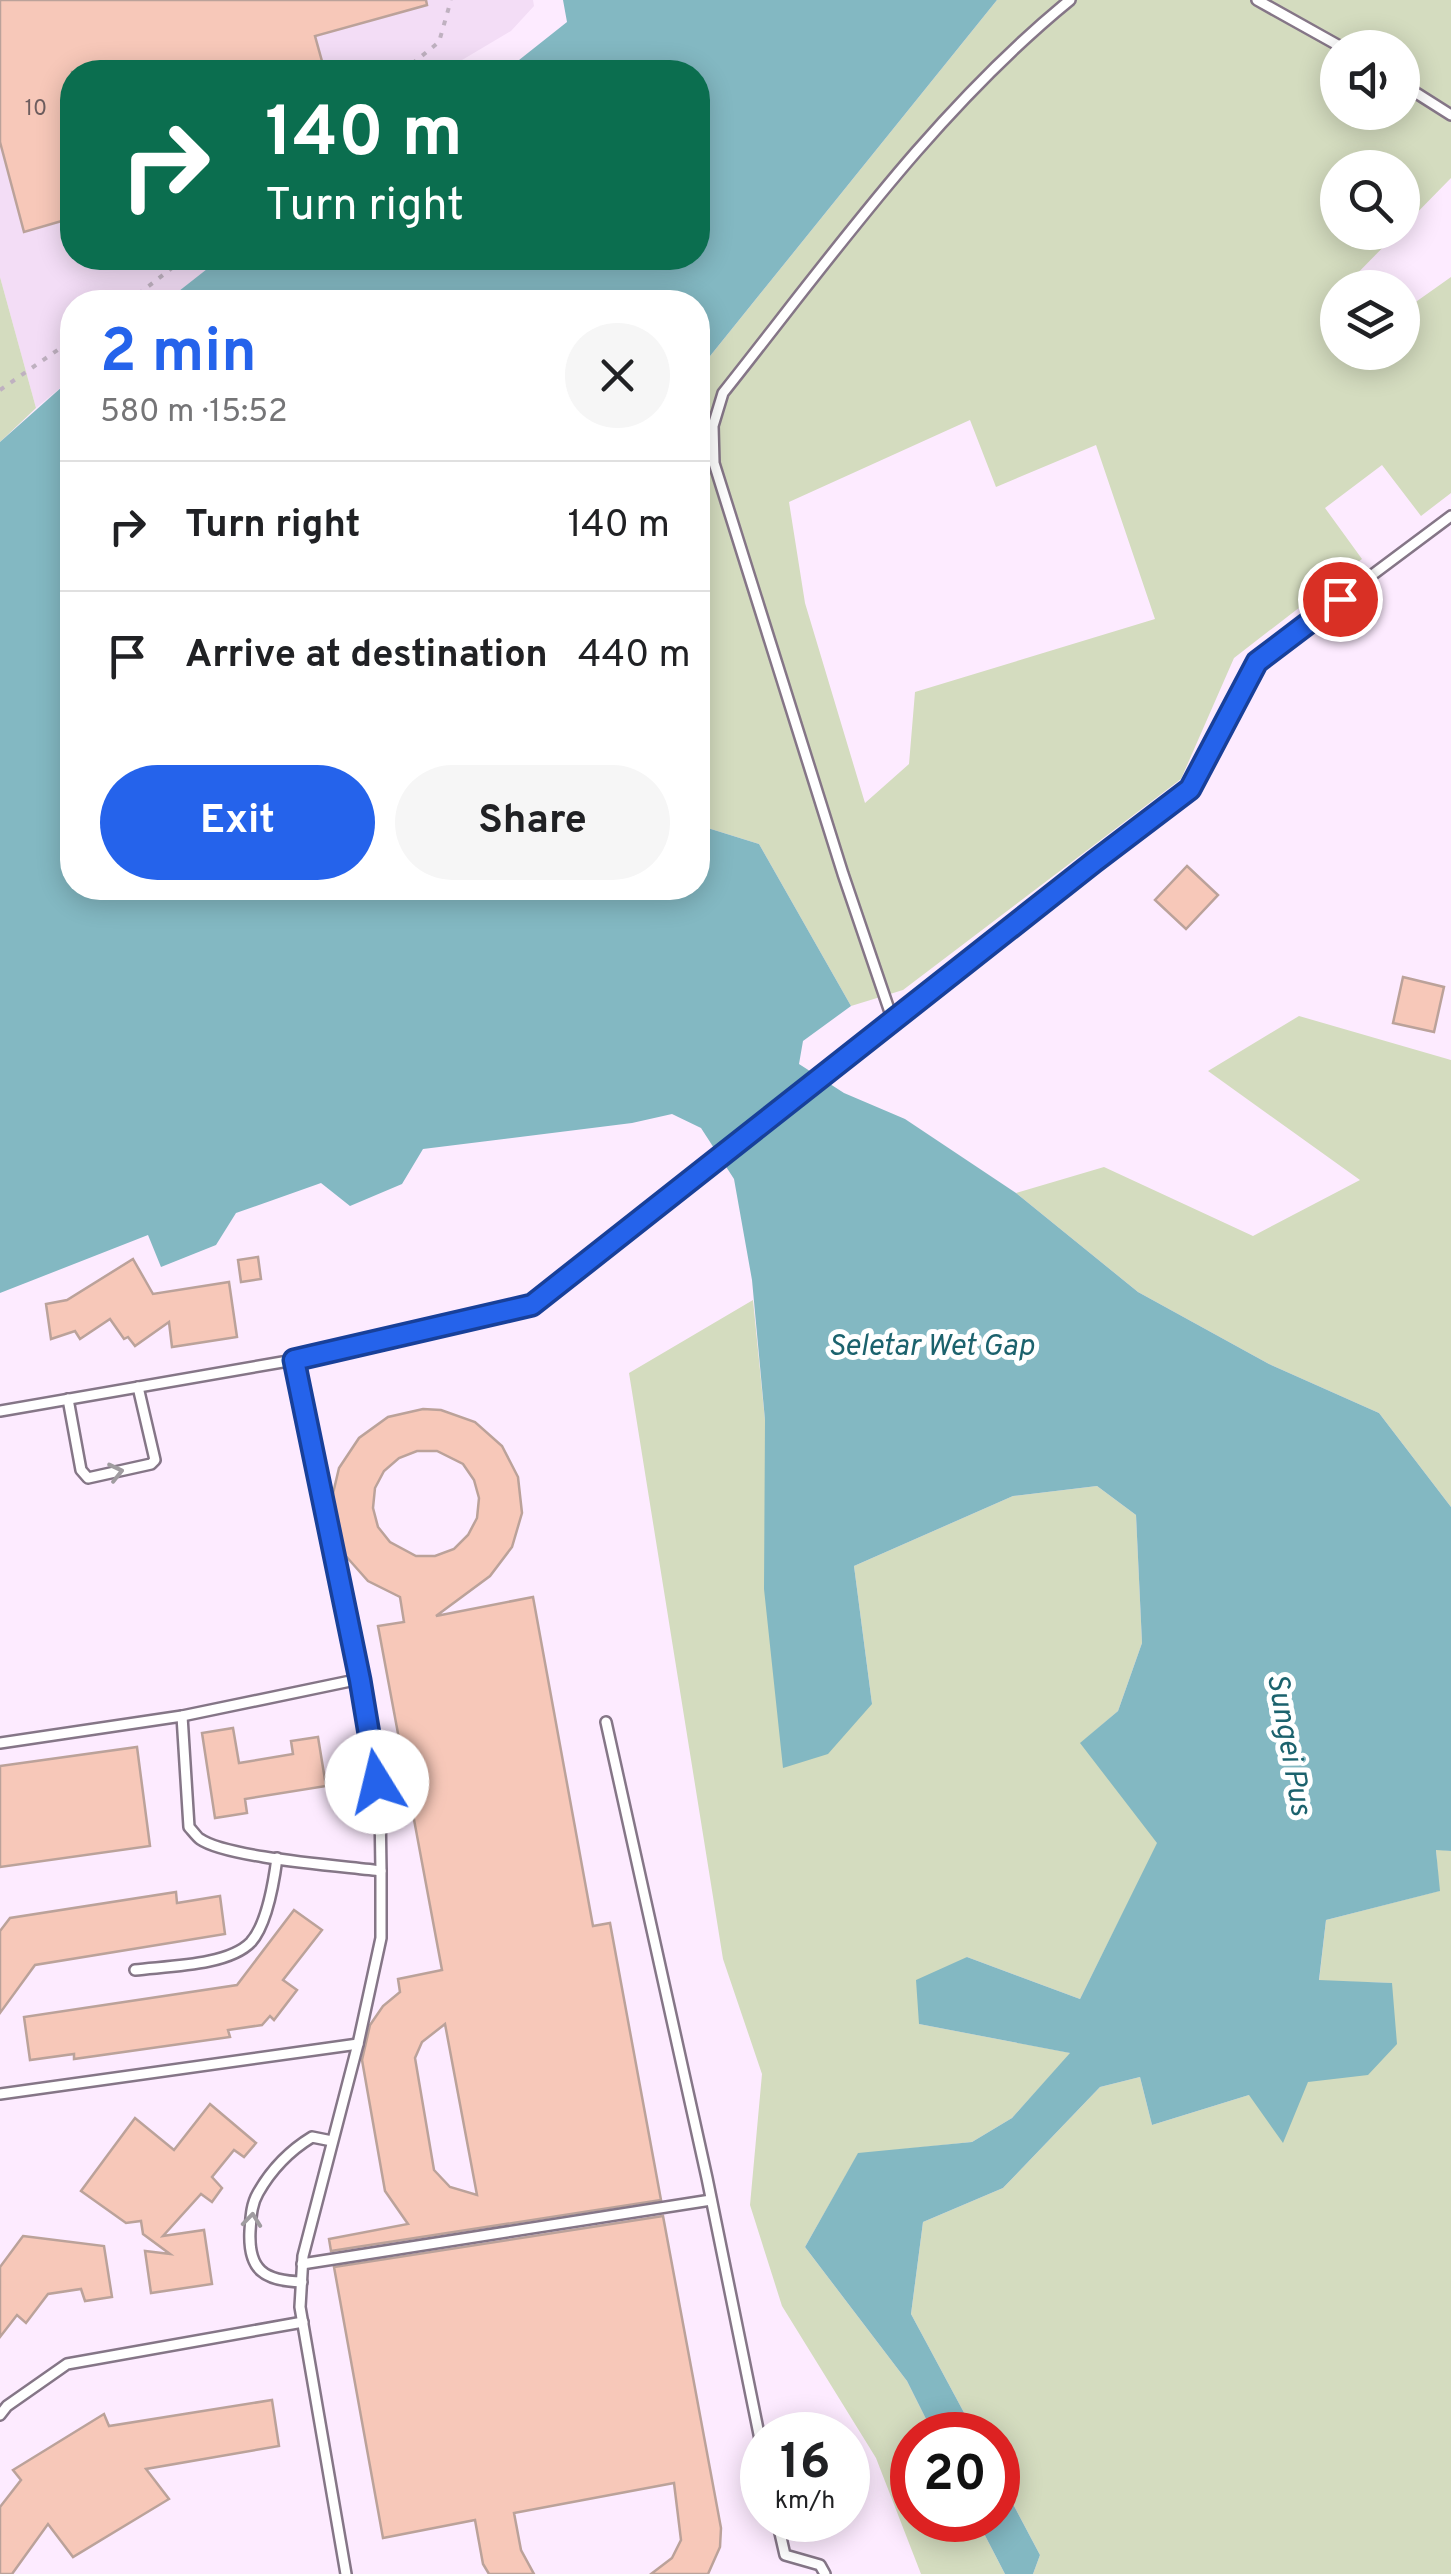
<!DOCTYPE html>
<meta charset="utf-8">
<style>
:root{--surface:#fff;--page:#f6f6f6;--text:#202124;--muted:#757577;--line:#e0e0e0;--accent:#2563eb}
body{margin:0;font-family:Overpass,sans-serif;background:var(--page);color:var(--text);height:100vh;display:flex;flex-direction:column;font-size:38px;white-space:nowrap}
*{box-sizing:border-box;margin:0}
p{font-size:32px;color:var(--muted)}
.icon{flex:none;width:55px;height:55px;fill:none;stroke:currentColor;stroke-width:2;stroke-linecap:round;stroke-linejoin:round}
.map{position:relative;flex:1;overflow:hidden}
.panel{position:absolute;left:60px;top:290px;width:650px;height:610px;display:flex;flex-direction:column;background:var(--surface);border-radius:40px;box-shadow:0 5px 25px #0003}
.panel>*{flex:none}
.banner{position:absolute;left:60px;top:60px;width:650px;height:210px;border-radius:40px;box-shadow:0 5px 25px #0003;background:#0b6e4f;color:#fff;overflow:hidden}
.controls{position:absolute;left:1320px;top:30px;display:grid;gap:20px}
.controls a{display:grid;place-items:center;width:100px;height:100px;border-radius:50%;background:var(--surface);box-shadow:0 5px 25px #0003;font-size:50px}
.speed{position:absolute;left:740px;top:2412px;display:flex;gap:20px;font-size:50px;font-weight:700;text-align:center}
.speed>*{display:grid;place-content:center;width:130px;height:130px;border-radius:50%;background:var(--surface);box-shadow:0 5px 25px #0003;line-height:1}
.speed small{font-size:25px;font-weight:400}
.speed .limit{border:15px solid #d22;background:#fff;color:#111}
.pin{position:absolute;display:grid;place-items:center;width:85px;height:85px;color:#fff;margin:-42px;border:5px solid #fff;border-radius:50%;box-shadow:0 2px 10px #0007}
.me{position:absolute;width:110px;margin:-55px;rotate:351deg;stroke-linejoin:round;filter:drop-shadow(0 0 8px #0008)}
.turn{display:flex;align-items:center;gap:35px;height:210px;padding:0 40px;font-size:45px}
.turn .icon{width:130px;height:130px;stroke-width:2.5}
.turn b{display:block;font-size:70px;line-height:85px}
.round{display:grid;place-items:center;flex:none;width:105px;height:105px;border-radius:52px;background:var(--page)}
.summary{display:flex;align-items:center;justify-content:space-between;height:170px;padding:0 40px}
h1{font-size:60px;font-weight:700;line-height:75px;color:var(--accent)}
.cta{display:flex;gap:20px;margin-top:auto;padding:20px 40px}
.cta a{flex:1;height:115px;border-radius:60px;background:var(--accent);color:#fff;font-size:40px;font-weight:700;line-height:115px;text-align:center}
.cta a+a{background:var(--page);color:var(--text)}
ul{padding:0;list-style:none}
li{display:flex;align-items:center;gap:30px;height:130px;padding:0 40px;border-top:2px solid var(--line)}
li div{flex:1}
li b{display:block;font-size:38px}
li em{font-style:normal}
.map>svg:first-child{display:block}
</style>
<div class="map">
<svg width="1451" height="2574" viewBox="0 0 1451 2574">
<rect width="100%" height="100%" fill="#fdebff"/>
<path fill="#f3ddf6" d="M0,0H533L534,6L511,31L457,63L455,72H72V258H221L165,302H72V378L36,408L0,277Z"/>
<g fill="#d4dcbf" fill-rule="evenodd">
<path d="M997,0H1451V178L1403,227L1402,168H1338V232L1397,233L1344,287L1338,288L1337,294L1332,301L1337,311L1338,352H1402L1403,311L1451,277V493L1421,516L1382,465L1325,508L1362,559L1234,658L1181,779L903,990L851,1006L759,844L698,825V371ZM1338,48H1402V112H1338ZM970,420L996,487L1096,445L1155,619L915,692L909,764L865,803L805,603L789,502Z"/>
<path d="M0,277L36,408L0,442Z"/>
<path d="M1299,1016L1451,1060V1507L1379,1413L1269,1364L1138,1292L1016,1193L1104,1167L1253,1236L1360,1180L1208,1071Z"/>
<path d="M753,1300L765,1420L872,1704L854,1566L1013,1496L1097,1486L1136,1515L1142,1643L1118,1711L1081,1743L1158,1843L1080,1999L967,1957L919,2024L1071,2053L1012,2118L972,2142L858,2154L805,2247L907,2381L934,2435H912V2520H977L1005,2574H921L876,2458L782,2306L750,2205L762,2074L723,1959L629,1373Z"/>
<path d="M1436,1849L1451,1851V2574H1033L1040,2555L998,2476V2435H976L911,2314L923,2222L1003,2188L1100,2087L1140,2077L1152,2125L1249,2095L1308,2082L1392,1983L1319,1981L1326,1920L1439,1891Z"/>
</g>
<g fill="#83b8c2">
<path d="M563,0H997L698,371V302H165L221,258H698V72H504L567,22Z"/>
<path d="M72,378V888H698V825L759,844L851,1006L803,1041L799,1064L844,1093L905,1119L1016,1193L1138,1292L1269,1364L1379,1413L1451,1507V1851L1436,1850L1440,1891L1326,1920L1319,1980L1392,1983L1397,2044L1368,2075L1308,2082L1283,2143L1249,2095L1152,2125L1140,2077L1100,2087L1003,2188L923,2222L911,2314L976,2435H934L907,2381L805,2247L858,2153L972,2142L1012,2118L1070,2053L919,2024L916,1980L967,1957L1080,1999L1157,1843L1080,1743L1118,1711L1142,1643L1136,1515L1097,1486L1013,1496L854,1566L872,1704L828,1754L783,1768L764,1589L765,1420L752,1280L734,1179L701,1128L672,1114L632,1123L423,1149L402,1184L350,1206L321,1183L236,1213L216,1245L161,1267L148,1235L0,1293V442Z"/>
<path d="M998,2476L1040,2555L1033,2574H1005L977,2520H998Z"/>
</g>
<g fill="#f7c8b9" stroke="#bba29a" stroke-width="2.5" fill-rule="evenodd">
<path d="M0,0H426L427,5L315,36L325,72H72V218L24,232L0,142Z"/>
<path d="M1187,866L1218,895L1186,929L1155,900Z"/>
<path d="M1403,977L1444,987L1434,1032L1393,1023Z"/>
<path d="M258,1257L261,1279L241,1282L238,1260Z"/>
<path d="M133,1259L153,1294L229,1282L237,1337L172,1347L169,1322L135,1346L128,1337L124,1339L110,1319L80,1339L75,1331L51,1339L46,1304L67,1300Z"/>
<path d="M423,1409L441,1410L475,1422L502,1446L518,1477L522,1513L512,1547L490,1576L436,1616L533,1597L593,1926L610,1923L661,2200L331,2251L329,2239L408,2224L385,2191L362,2060L370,2025L383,2006L400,1992L398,1979L442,1970L378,1626L404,1622L400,1597L368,1581L344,1554L331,1502L339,1468L359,1438L388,1417ZM417,1451H437L463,1464L474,1480L479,1498L477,1518L468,1535L454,1549L435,1556H416L390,1542L378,1527L373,1508L375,1488L384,1471L399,1458ZM445,2024L477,2195L450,2187L434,2170L415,2058L422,2042Z"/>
<path d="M233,1728L239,1763L293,1754L291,1741L318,1737L326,1786L245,1799L247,1813L215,1818L202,1733Z"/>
<path d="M137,1747L150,1846L0,1867V1766Z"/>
<path d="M176,1892L177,1903L220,1896L225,1934L35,1965L0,2013V1931L10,1918Z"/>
<path d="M294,1910L322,1930L283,1980L297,1990L274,2020L270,2016L262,2025L228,2030L230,2037L74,2059V2054L30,2060L24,2017L237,1985Z"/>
<path d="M210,2104L256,2143L244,2157L234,2150L212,2177L222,2188L212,2202L201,2194L163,2236L204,2230L212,2284L151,2293L145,2251L170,2254L143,2234L141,2221L126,2223L81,2191L135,2118L174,2150Z"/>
<path d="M663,2216L721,2528L720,2547L708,2574H651L672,2558L681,2540L674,2483L514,2513L521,2550L534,2574H489L483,2564L475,2520L383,2538L334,2267Z"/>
<path d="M23,2236L104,2246L112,2297L85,2301L81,2289L48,2294L26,2323L17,2315L0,2337V2267Z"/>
<path d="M272,2400L279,2446L146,2469L169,2499L73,2557L48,2524L12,2574H0V2507L21,2480L13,2470L104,2414L109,2426Z"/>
</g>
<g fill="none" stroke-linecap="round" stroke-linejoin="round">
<defs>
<g id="lane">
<path d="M1257,0L1343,48"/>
<path d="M1402,84L1451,115"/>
<path d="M893,1021L843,874L714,463L713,426L723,393C831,257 935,110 1070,0"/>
<path d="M294,1360L366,1712L380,1806L381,1871V1938L358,2044L303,2256L300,2307L346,2574"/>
<path d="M68,1399L81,1470L88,1478L151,1464L155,1460L138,1387"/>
<path d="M0,1411L294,1360L532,1305L1094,861L1190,789L1257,661L1451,516"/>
<path d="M182,1716L189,1827C191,1829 198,1838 200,1839C227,1858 343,1866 381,1871"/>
<path d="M606,1722L707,2178L762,2449"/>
<path d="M0,1743L182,1716L360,1679"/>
<path d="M135,1970C167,1966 228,1966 251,1942C267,1924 274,1881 277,1858"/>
<path d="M0,2094L358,2044"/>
<path d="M302,2264L711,2200"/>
<path d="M302,2282C264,2281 248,2270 250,2231C251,2218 251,2205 258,2193C271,2170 289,2151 312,2137L332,2141"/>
<path d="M0,2415L7,2406L67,2364L303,2322"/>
<path d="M777,2520L785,2555L820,2565L825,2574"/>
</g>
</defs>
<use href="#lane" stroke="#857687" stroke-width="14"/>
<g stroke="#bfb1c0" stroke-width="4" stroke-dasharray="5 8" stroke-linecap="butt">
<path d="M402,72L439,42L451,0"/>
<path d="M128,302L185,258"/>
<path d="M0,390L72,340"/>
</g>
<use href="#lane" stroke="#fff" stroke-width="9"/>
</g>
<defs><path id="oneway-chevron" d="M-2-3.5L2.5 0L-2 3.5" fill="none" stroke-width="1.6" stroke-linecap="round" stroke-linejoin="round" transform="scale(2.5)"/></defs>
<g stroke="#a09ca0">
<use href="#oneway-chevron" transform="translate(116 1472) rotate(-13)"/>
<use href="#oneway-chevron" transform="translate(252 2220) rotate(-84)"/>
</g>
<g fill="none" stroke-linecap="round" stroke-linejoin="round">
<defs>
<path id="route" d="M377,1782L360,1680L294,1360L532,1305L1094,862L1190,789L1257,662L1340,599"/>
</defs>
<use href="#route" stroke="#184099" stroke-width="25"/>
<use href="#route" stroke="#2563eb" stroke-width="18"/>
</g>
<g text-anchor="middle" stroke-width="10" stroke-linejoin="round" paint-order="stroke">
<g font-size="22" fill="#6e5e5f">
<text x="36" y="115">10</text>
</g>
<g font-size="30" font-style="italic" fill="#1b626d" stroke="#fff">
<text x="931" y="1355">Seletar Wet Gap</text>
<text transform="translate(1290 1744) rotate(80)" y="10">Sungei Pus</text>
</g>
</g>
</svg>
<div class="controls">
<a><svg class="icon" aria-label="sound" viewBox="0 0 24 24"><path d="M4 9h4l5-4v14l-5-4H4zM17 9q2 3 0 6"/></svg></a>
<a><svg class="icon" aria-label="search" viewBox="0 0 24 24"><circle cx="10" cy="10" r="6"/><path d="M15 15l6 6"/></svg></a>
<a><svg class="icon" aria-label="layers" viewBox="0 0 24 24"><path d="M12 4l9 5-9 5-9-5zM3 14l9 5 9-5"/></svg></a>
</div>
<div class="speed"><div>16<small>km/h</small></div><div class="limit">20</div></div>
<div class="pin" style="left:1340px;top:599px;background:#d93025"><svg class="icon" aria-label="arrive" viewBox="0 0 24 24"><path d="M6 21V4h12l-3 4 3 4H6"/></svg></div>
<svg class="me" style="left:377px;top:1782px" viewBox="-20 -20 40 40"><circle r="19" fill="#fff"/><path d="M0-13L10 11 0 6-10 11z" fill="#2563eb"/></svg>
<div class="banner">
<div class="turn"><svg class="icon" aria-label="right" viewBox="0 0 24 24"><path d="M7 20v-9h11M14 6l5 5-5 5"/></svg><div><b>140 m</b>Turn right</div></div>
</div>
<section class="panel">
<div class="summary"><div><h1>2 min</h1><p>580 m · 15:52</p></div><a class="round"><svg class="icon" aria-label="close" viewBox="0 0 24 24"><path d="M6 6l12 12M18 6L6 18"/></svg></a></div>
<ul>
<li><svg class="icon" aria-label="right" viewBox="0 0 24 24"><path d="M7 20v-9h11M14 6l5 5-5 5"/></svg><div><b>Turn right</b></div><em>140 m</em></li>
<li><svg class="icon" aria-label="arrive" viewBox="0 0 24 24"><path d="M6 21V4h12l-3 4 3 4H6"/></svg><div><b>Arrive at destination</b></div><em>440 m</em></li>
</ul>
<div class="cta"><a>Exit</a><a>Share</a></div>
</section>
</div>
